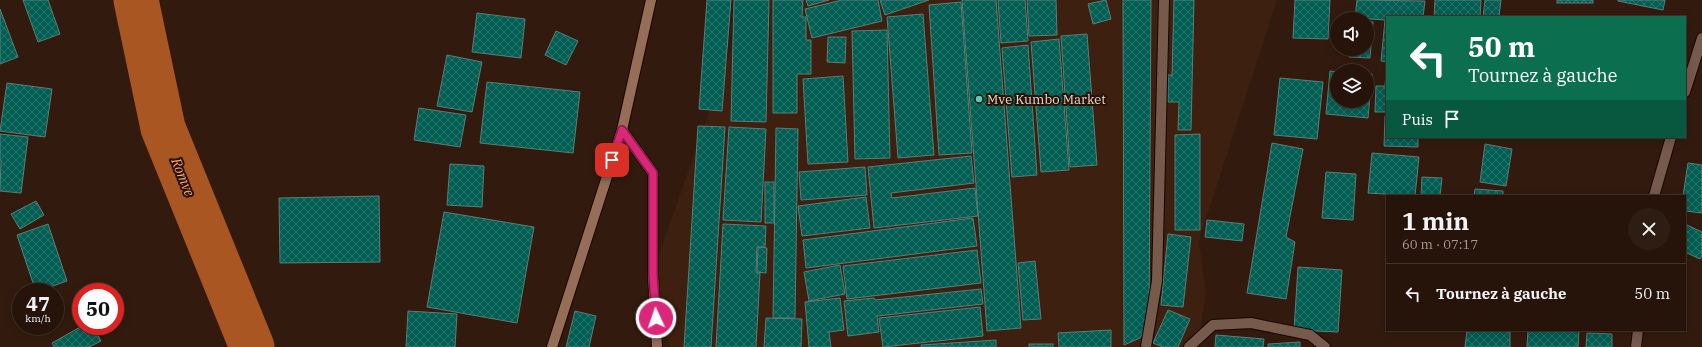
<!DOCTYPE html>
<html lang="fr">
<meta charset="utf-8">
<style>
:root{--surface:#26140a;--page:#2e1d13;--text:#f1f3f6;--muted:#a49e9c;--line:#42332b}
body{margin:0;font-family:"IBM Plex Serif",serif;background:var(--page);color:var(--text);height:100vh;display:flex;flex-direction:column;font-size:15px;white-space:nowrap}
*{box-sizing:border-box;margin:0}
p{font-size:13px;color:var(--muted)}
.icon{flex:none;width:22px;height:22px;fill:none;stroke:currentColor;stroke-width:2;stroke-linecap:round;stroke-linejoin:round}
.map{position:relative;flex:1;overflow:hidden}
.sheet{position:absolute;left:1386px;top:195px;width:300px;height:136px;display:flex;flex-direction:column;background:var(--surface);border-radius:0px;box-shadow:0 2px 10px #0003,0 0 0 1px var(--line)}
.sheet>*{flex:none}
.top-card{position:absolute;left:1386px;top:16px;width:300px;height:122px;border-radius:0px;box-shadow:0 2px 10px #0003,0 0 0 1px var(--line);background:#0b6e4f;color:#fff;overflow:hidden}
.controls{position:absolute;left:1330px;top:12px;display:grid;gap:8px}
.controls a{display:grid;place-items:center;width:44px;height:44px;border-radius:50%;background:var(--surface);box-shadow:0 2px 10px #0003,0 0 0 1px var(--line);font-size:20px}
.speed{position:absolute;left:12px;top:283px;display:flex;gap:8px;font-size:20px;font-weight:700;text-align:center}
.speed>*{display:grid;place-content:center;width:52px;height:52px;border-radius:50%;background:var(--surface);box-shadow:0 2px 10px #0003,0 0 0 1px var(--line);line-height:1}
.speed small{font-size:10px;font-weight:400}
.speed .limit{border:6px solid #d22;background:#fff;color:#111}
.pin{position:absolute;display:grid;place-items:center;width:34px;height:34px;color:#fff;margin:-17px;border-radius:8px;box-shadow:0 2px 6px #0006}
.me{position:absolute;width:44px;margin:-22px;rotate:357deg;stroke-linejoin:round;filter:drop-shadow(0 0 3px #0008)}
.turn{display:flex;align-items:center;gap:14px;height:84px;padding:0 16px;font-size:18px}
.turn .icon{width:52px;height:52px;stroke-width:2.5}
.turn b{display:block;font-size:28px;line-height:34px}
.then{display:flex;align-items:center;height:38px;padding:0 16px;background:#0003;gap:8px;font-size:15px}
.round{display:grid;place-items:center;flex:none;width:42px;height:42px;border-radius:21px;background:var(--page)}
.overview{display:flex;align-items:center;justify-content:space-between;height:68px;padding:0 16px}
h1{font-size:24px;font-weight:700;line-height:30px}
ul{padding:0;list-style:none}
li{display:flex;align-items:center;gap:12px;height:60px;padding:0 16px;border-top:1px solid var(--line)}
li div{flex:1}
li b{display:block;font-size:15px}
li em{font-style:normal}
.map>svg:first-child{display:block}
</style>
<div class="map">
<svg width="1702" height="347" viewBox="0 0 1702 347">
<defs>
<pattern id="building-cross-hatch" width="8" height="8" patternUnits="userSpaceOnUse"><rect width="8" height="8" fill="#025d53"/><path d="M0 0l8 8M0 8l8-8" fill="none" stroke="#27746b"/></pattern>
</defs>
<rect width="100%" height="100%" fill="#321b0e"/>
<path fill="#3d200f" d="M749,0H1277L1202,231L1199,242L1206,291L1198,347H670L648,285Z"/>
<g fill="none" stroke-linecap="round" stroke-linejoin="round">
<path stroke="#a95622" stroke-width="45" d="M136,0L163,128L252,347"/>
</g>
<g fill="url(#building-cross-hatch)" stroke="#597e78">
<path d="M23,0H48L60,34L38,42Z"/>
<path d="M707,0H731L722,111L699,109Z"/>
<path d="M734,0H769L766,122L731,121Z"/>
<path d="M773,0H803L802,17H806V40H811V74H797V113H773Z"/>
<path d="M806,0H829L808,6Z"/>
<path d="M842,0H878L882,21L812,38L805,9Z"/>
<path d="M880,0H929L885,15Z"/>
<path d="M962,0H996L1021,328L987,331Z"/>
<path d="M998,0H1025L1028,41L1001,43Z"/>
<path d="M1027,0H1056L1057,35L1029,36Z"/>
<path d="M1106,0L1111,19L1093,24L1088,4Z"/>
<path d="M1123,0H1151L1149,322L1140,338L1124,345Z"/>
<path d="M1174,0H1194L1191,130H1178L1179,102H1168V75H1172Z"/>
<path d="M1295,0H1330L1328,39L1293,38Z"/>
<path d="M1357,0L1425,1L1423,17H1387V62L1381,61L1385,20L1355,18Z"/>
<path d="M1435,0H1481L1480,17H1434Z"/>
<path d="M1485,0H1501L1499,17H1483Z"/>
<rect x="1557" y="0" width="36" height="3"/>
<path d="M1618,0H1665L1663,10L1618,1Z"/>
<path d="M961,2L972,153L939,155L929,5Z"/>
<path d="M0,9L18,57L0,64Z"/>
<path d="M477,13L525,19L521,58L472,52Z"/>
<path d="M923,14L934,155L898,158L887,17Z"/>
<path d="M1367,21L1373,22L1370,58L1349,57V49H1367Z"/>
<path d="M887,30L890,158L855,159L852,31Z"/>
<path d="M556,31L578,41L566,65L545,55Z"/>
<path d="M1087,34L1097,165L1070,167L1061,36Z"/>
<path d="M828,37H846L845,63L827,62Z"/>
<path d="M1059,39L1069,170L1041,172L1031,42Z"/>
<path d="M1028,45L1037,175L1012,177L1002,48Z"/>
<path d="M447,55L482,62L472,112L437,106Z"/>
<path d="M1330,71L1337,72V101H1367V74H1372L1368,118L1326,114Z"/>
<path d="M1386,73H1387V112H1375L1376,86H1385Z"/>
<path d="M843,76L848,162L808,164L803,79Z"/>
<path d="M1280,78L1323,82L1317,139L1274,135Z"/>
<path d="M487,82L580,92L573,153L480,143Z"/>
<path d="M7,83L52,89L45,137L0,131Z"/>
<path d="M419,108L466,115L460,147L414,140Z"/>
<path d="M1385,116H1387V137H1418V147L1384,146Z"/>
<path d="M698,126L725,127L711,347H684Z"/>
<path d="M729,127L766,129L761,222L723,220Z"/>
<path d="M776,128L798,129L795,318H773Z"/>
<path d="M0,134L28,137L21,193L0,191L1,160H0Z"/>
<path d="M1200,134V230H1175V135Z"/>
<path d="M1272,143L1303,149L1286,237L1295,242L1286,299L1247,293Z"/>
<path d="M1485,144L1512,149L1506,186L1480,182Z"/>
<path d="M1372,153L1419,157L1415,196L1368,193Z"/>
<path d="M971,156L974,183L891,193L892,198L975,188L978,216L874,228L868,167Z"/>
<path d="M1688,163L1702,165V213L1685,211V196H1683Z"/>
<path d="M450,164L484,166L482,207L447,205Z"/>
<path d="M865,167L867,195L801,200L799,172Z"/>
<path d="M1326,172L1356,174L1353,220L1322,218Z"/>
<path d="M1422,177L1442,178L1440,196H1421Z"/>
<rect x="765" y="182" width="9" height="41"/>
<path d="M1475,189L1503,191V196H1474Z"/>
<path d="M379,196L380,262L280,263L279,198Z"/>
<path d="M866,197L870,228L802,236L798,206Z"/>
<path d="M36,201L44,215L20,229L11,214Z"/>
<path d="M444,212L534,227L517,323L427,307Z"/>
<path d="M973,218L977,246L806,268L803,240Z"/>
<path d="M1207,220L1244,224L1242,241L1205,237Z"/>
<path d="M48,224L67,281L36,292L17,235Z"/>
<path d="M723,224L766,226L765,247H757L756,273H760L756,347H716Z"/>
<path d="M1687,225L1702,232V256L1700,259L1685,252V228Z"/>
<path d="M1168,234L1191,237L1183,307L1161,305Z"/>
<path d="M758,247L767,248L766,273L757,272Z"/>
<path d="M977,250L981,283L847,299L843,266Z"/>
<path d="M1035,261L1041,319L1023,320L1018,263Z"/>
<path d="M840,265L845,294L809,301L804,272Z"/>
<path d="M1298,267L1342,270L1338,332L1294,330Z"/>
<path d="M981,289L983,304L877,316L879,332L848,336L844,301L874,298L875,300Z"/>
<path d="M840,298L844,330L829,332L831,347H809L805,302Z"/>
<path d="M980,307L983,336L883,347L879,318Z"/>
<path d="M1168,310L1190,319L1178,347H1163L1153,343Z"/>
<path d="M408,311L457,314L455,347H406Z"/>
<path d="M575,311L596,316L589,347H566Z"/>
<path d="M766,318L802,319L801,347H764Z"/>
<path d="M82,326H93L101,341L89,347H54L52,343Z"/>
<path d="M1111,330V347H1059L1058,333Z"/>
<path d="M1467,330H1510V347H1465Z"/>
<path d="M1528,330H1579L1578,347H1527Z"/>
<path d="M1587,333L1612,334V347H1586Z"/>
<path d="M1216,335L1264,339L1263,347H1215Z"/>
<path d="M996,340V347H921V345Z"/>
<path d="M1300,342V347H1268V344Z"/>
<rect x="1029" y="344" width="24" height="3"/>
</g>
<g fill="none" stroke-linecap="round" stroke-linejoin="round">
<defs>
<g id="minor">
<path d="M1685,92L1702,38"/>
<path d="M1654,196L1671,137"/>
<path d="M1146,347L1157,281L1164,0"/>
<path d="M1189,347L1213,325L1251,323L1310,335L1325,347"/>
<path d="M1636,347L1638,330"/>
</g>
<g id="secondary">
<path d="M622,130L653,173V274L657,347"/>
<path d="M552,347L622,130L651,0"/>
</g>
</defs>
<use href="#minor" stroke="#190500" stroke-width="12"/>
<use href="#secondary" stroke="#190500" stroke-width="12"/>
<use href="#minor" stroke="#765b4c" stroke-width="10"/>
<use href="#secondary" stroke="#966d56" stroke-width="10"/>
</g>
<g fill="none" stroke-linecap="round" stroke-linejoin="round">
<defs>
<path id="route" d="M612,160L622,130L653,173V274L656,318"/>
</defs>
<use href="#route" stroke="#8e194d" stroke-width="10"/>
<use href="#route" stroke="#db2777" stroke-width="7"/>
</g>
<circle fill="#59cebe" stroke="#281206" stroke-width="1.5" cx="979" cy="99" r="4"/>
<g text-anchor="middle" stroke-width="4" stroke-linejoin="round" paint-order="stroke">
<g font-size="13" fill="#e6d6cd" stroke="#281206" text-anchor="start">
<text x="987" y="104">Mve Kumbo Market</text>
</g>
<g font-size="14" font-style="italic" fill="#ffa574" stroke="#281206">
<text transform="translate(183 177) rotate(68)" y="5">Romve</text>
</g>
</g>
</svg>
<div class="controls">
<a><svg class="icon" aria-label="sound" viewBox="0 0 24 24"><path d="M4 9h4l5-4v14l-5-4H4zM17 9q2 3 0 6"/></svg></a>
<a><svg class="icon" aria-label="layers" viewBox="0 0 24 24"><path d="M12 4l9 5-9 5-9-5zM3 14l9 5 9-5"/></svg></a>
</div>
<div class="speed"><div>47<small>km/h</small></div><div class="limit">50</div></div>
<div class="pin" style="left:612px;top:160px;background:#d93025"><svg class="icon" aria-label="arrive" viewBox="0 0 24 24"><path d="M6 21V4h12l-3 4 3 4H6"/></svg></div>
<svg class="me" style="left:656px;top:318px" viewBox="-20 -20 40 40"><circle r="17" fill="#db2777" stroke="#fff" stroke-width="3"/><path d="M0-11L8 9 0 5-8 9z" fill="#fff"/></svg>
<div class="top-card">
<div class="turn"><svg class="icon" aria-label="left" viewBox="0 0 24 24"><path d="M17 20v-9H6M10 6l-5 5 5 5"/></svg><div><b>50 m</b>Tournez à gauche</div></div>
<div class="then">Puis<svg class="icon" aria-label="arrive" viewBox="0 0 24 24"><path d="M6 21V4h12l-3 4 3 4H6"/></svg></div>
</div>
<section class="sheet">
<div class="overview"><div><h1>1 min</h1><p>60 m · 07:17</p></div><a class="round"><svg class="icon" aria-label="close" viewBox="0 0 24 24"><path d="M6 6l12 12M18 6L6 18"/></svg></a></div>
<ul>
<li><svg class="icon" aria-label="left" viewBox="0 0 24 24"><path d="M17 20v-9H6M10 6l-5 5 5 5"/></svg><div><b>Tournez à gauche</b></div><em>50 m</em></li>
</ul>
</section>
</div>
